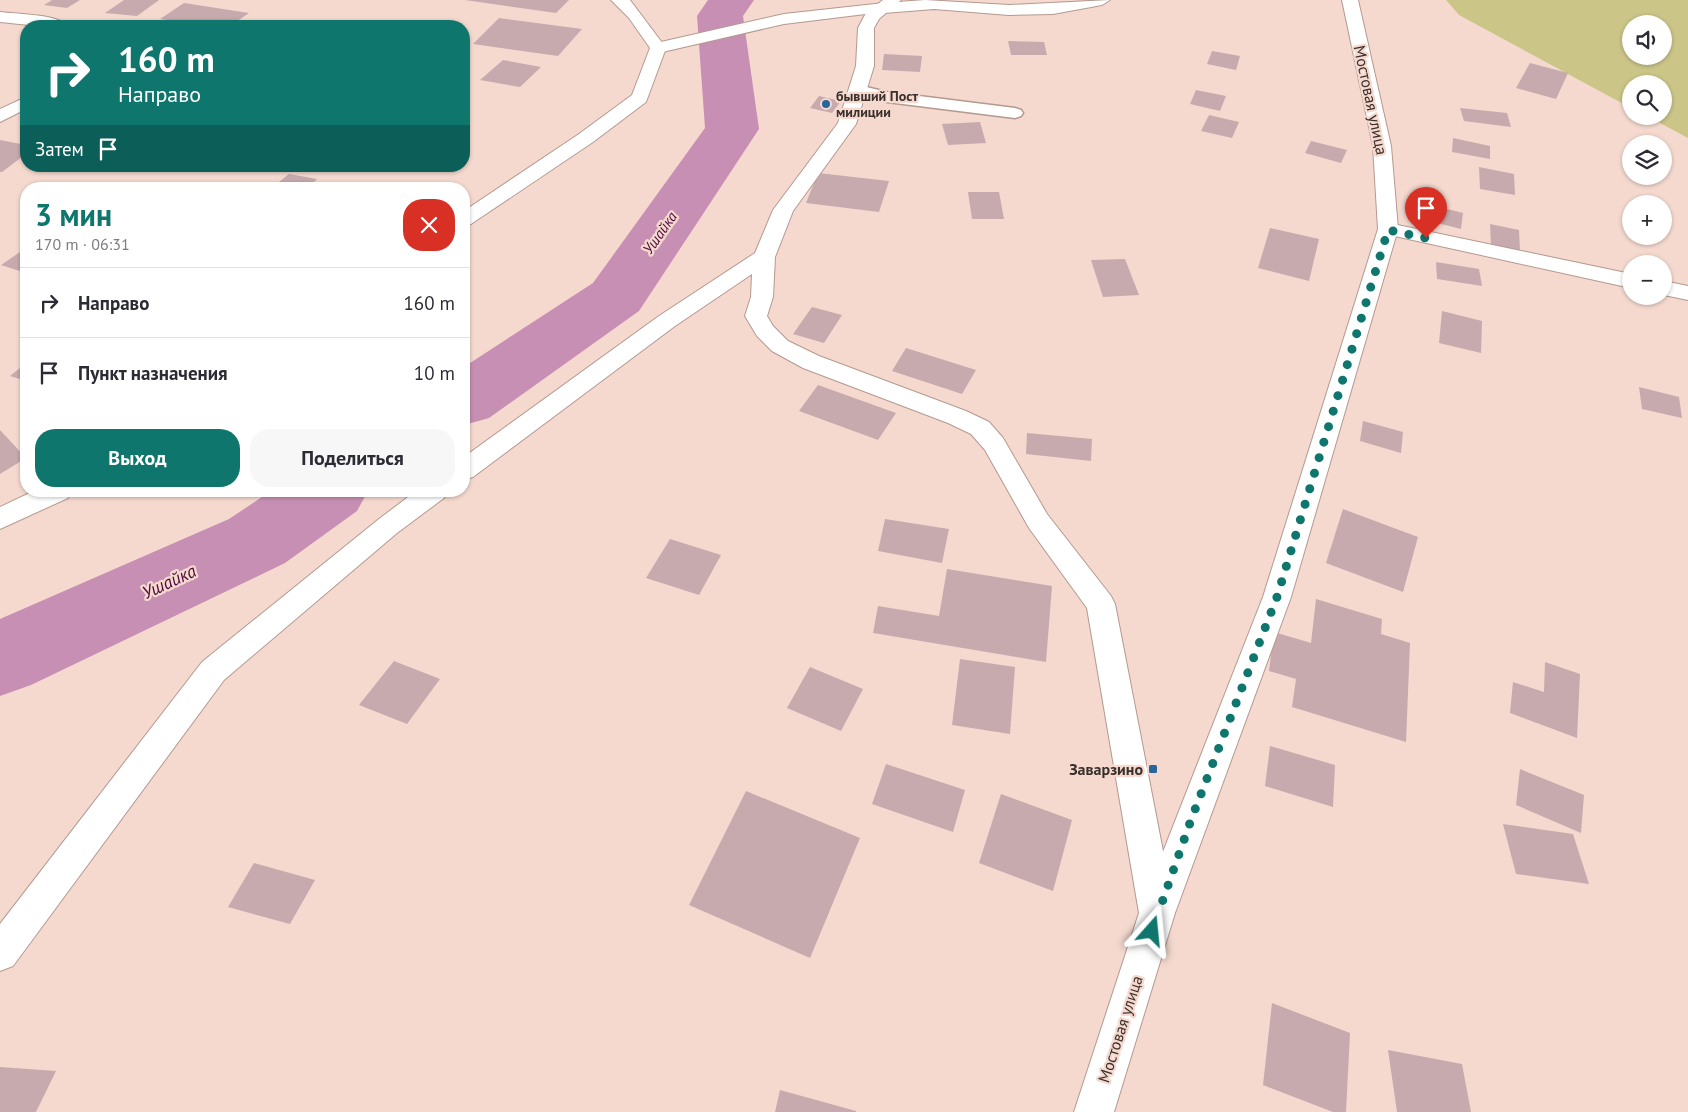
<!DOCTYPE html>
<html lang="ru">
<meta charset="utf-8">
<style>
:root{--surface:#fff;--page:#f7f7f7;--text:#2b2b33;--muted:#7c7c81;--line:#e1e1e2;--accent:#0f766e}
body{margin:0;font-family:"PT Sans",sans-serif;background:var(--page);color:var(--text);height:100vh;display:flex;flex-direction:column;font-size:19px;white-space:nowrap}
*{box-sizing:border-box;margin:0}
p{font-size:16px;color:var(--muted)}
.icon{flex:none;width:28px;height:28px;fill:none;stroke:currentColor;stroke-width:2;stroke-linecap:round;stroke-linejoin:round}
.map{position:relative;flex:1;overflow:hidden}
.details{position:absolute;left:20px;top:182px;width:450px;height:315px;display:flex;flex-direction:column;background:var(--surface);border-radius:20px;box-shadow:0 1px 4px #0004}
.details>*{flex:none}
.banner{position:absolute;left:20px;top:20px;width:450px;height:152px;border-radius:20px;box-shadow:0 1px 4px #0004;background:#0f766e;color:#fff;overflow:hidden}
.tools{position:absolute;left:1622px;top:15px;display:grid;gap:10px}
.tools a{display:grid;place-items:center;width:50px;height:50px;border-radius:50%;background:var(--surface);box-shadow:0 1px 4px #0004;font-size:25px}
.pin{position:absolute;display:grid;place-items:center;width:42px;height:42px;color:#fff;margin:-51px -21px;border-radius:50% 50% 50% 0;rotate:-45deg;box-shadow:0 0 5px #0007}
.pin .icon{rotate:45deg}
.me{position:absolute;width:55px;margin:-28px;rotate:18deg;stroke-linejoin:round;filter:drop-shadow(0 0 4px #0008)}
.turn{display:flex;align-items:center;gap:18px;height:105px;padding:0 15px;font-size:22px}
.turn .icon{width:65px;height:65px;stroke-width:2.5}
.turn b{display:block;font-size:35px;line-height:42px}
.then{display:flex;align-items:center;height:48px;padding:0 15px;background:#0003;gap:10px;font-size:19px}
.round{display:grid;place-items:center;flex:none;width:52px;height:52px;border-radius:20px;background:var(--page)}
.headline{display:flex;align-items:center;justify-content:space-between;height:85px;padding:0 15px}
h1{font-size:30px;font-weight:800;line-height:38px;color:var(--accent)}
.action{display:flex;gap:10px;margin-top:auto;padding:10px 15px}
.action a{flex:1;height:58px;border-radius:20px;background:var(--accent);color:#fff;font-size:20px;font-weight:800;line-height:58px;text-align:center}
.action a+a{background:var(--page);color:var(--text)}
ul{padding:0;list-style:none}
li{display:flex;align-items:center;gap:15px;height:70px;padding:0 15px;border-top:1px solid var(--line)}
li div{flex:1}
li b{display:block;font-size:19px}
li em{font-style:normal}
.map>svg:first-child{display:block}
</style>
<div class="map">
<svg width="1688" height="1112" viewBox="0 0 1688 1112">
<rect width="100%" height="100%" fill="#f5d9cf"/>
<path fill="#cbc588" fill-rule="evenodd" d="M1446,0H1688V138L1647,116H1664V84H1631V108L1459,15ZM1631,24H1664V56H1631Z"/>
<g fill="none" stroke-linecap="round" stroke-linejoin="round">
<g fill="#c78fb3" fill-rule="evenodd">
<path d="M708,0H754L743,16L759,129L639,311L489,418L464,425V367L593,283L705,128L697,16Z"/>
<path d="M271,491H368L357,511L285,563L31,685L0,696V619L229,519Z"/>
</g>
</g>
<g fill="#c7aaad">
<path d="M52,0H80L67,8L44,5Z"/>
<path d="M124,0H159L137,16L105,13Z"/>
<path d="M465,0H569L556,13Z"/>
<path d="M184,3L249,13L230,26H208L160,19Z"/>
<path d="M499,18L582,29L558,56L473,44Z"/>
<path d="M1008,41L1044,42L1047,55H1011Z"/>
<path d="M1212,51L1240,56L1236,70L1207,64Z"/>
<path d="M884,54L922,56L920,72L882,70Z"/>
<path d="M503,60L541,67L520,87L480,80Z"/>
<path d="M1530,63L1568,73L1556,99L1516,88Z"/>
<path d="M1196,90L1226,96L1220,111L1190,104Z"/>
<path d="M819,96L841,101L832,113L810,108Z"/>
<path d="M1460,108L1507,113L1511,127L1464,121Z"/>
<path d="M1209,115L1239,122L1232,138L1201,131Z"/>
<path d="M980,122L986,143L948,145L942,124Z"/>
<path d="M1453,138L1490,146V159L1452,152Z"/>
<path d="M0,140L26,145V154L2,172H0Z"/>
<path d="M1311,141L1347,150L1341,163L1305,153Z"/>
<path d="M1479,167L1514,174L1515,195L1480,189Z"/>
<path d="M818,173L889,181L879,212L806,203Z"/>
<path d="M289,174L317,179L307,189L274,186Z"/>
<path d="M968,192H999L1004,219H972Z"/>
<path d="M1416,201L1463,213L1461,229L1413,217Z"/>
<path d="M1490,224L1519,230L1520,251L1491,245Z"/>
<path d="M1270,228L1319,239L1309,281L1258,268Z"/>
<path d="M26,248V273L1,265Z"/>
<path d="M1125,259L1139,295L1103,297L1091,260Z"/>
<path d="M1436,262L1479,269L1482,286L1437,279Z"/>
<path d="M812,307L842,315L824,343L793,334Z"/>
<path d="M1442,311L1482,321L1481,353L1439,343Z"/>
<path d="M906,348L976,370L962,394L892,371Z"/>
<path d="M26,363V381L10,376Z"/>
<path d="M818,385L896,413L878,440L799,411Z"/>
<path d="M1639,387L1679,397L1682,418L1642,409Z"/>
<path d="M1363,421L1403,432L1401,453L1360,441Z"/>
<path d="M0,430L26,458L0,474Z"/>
<path d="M1027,433L1092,439L1091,461L1026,454Z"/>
<path d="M1343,509L1418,537L1403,592L1326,563Z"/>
<path d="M885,519L949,529L942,563L878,551Z"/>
<path d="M670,539L721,555L699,595L646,578Z"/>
<path d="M947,569L1052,586L1046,662L873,633L878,606L939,616Z"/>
<path d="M1316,599L1382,619L1381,634L1410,643L1406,742L1292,707L1296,679L1269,671L1274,632L1311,643Z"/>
<path d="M960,659L1015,667L1010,734L952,725Z"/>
<path d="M394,661L440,679L407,724L359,705Z"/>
<path d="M1545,662L1580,674L1577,738L1510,713L1513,682L1544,692Z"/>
<path d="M810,667L863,689L841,731L787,708Z"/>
<path d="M1270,746L1335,765L1333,807L1265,786Z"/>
<path d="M886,764L965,790L953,832L872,804Z"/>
<path d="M1520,769L1584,795L1581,833L1516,805Z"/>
<path d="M746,791L860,838L810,958L689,905Z"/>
<path d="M1001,794L1072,820L1053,891L979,863Z"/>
<path d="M1503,824L1573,834L1589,884L1516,874Z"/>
<path d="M254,863L315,880L290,924L228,907Z"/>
<path d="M1272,1003L1350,1033L1346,1112H1333L1263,1085Z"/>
<path d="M1388,1050L1462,1064L1471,1112H1397Z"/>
<path d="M0,1067L56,1071L36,1112H0Z"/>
<path d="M780,1090L856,1111V1112H775Z"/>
</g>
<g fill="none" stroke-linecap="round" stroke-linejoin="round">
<defs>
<path id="service" d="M858,85L887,92L1015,108L1021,110L1023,113L1021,116L1015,118L887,102L852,93L850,90L852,87Z"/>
<path id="pedestrian" d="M884,3L890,5L892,8L890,11L784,24L658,53L652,52L650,48L652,44L784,14Z"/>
<g id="minor">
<path d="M611,0H630L666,48L646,102L593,142L471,224L464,226V211L579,134L632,95L650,48L629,18Z"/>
<path d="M883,0H901L879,19L874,28V66L856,124L793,211L775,257L773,297L767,316L773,326L788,341L819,356L966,411L989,422L1003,438L1047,514L1111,596L1115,604L1175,913L1169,925L1157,931L1145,925L1139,913L1087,608L1029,528L985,450L971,434L948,423L803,368L772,351L757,336L745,316L751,297L752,274L675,326L473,477L464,480V457L659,316L755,253L773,210L838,123L856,66L858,28L866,13Z"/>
<path d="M0,12C15,14 59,14 67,26H39L0,22Z"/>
<path d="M26,97V109L0,122V109Z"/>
<path d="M1388,223L1631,274V288L1381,233L1378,229L1381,225Z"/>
<path d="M1664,281L1688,286V300L1664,295Z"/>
<path d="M34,491H72L68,498L0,529V507Z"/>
<path d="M416,491H448L444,498L397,533L224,680L13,966L0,971V924L202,662L379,519Z"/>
</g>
<g id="tertiary">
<path d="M925,0L1009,5L1110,0L1102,5L1053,14L1009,15L934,9L884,13L876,8L884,3Z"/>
<path d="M1342,0H1358L1391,146L1398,229L1291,597L1175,913L1114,1112H1074L1139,913L1263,597L1378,229L1373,146Z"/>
</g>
</defs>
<use href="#service" stroke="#b4998f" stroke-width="3"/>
<use href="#pedestrian" stroke="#b4998f" stroke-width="2"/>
<use href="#minor" stroke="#b4998f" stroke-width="2"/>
<use href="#tertiary" stroke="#b4998f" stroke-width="2"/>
<use href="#service" fill="#fff" fill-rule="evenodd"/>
<use href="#pedestrian" fill="#fff" fill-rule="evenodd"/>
<use href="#minor" fill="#fff" fill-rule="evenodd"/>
<use href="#tertiary" fill="#fff" fill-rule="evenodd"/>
</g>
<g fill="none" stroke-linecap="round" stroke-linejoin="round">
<path stroke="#0f766e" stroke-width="9" stroke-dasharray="0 16.2" d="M1152,931L1191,820L1277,597L1388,230L1426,238"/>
</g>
<g fill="#27659c" stroke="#f5d9cf" stroke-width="2">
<circle cx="826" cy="104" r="5"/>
<rect x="1148" y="764" width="10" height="10" rx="2.5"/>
</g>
<g text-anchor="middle" stroke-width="4.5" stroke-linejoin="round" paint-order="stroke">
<g font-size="14" font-weight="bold" fill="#3a302b" stroke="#f5d9cf" text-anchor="start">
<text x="836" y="101">бывший Пост<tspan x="836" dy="16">милиции</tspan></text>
</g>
<g font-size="15" font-style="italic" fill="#4c083c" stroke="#f5d9cf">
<text transform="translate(660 233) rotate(-55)" y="5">Ушайка</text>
</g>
<g font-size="16" fill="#3a302b" stroke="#f5d9cf">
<text transform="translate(1371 100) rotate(78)" y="6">Мостовая улица</text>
<text transform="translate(1120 1029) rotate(-72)" y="6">Мостовая улица</text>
</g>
<g font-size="16" font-weight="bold" fill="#3a302b" stroke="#f5d9cf" text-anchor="end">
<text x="1143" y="775">Заварзино</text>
</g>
<g font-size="18" font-style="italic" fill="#4c083c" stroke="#f5d9cf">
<text transform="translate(169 582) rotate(-25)" y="6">Ушайка</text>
</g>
</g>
</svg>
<div class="tools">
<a><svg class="icon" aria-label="sound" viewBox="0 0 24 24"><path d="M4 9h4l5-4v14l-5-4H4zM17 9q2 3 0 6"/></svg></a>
<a><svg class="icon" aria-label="search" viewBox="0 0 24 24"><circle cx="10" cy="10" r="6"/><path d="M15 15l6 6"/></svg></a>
<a><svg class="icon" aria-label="layers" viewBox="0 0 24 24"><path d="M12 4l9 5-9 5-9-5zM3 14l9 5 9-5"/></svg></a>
<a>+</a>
<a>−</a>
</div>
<div class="pin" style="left:1426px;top:238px;background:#d93025"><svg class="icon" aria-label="arrive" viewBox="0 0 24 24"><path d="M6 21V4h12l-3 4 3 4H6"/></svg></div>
<svg class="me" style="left:1152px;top:931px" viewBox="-20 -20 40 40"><path d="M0-17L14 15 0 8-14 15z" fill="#0f766e" stroke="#fff" stroke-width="4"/></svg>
<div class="banner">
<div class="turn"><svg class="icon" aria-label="right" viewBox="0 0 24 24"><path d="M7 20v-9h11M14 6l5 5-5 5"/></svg><div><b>160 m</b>Направо</div></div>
<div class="then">Затем<svg class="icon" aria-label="arrive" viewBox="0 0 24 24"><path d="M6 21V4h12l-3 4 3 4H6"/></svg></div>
</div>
<section class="details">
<div class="headline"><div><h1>3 мин</h1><p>170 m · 06:31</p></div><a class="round" style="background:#d93025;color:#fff"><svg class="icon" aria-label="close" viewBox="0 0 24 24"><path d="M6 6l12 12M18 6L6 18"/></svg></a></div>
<ul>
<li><svg class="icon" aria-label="right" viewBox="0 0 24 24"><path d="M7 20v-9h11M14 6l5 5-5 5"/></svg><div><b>Направо</b></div><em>160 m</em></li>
<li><svg class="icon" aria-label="arrive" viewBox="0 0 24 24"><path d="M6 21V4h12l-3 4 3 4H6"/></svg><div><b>Пункт назначения</b></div><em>10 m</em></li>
</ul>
<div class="action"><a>Выход</a><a>Поделиться</a></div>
</section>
</div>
